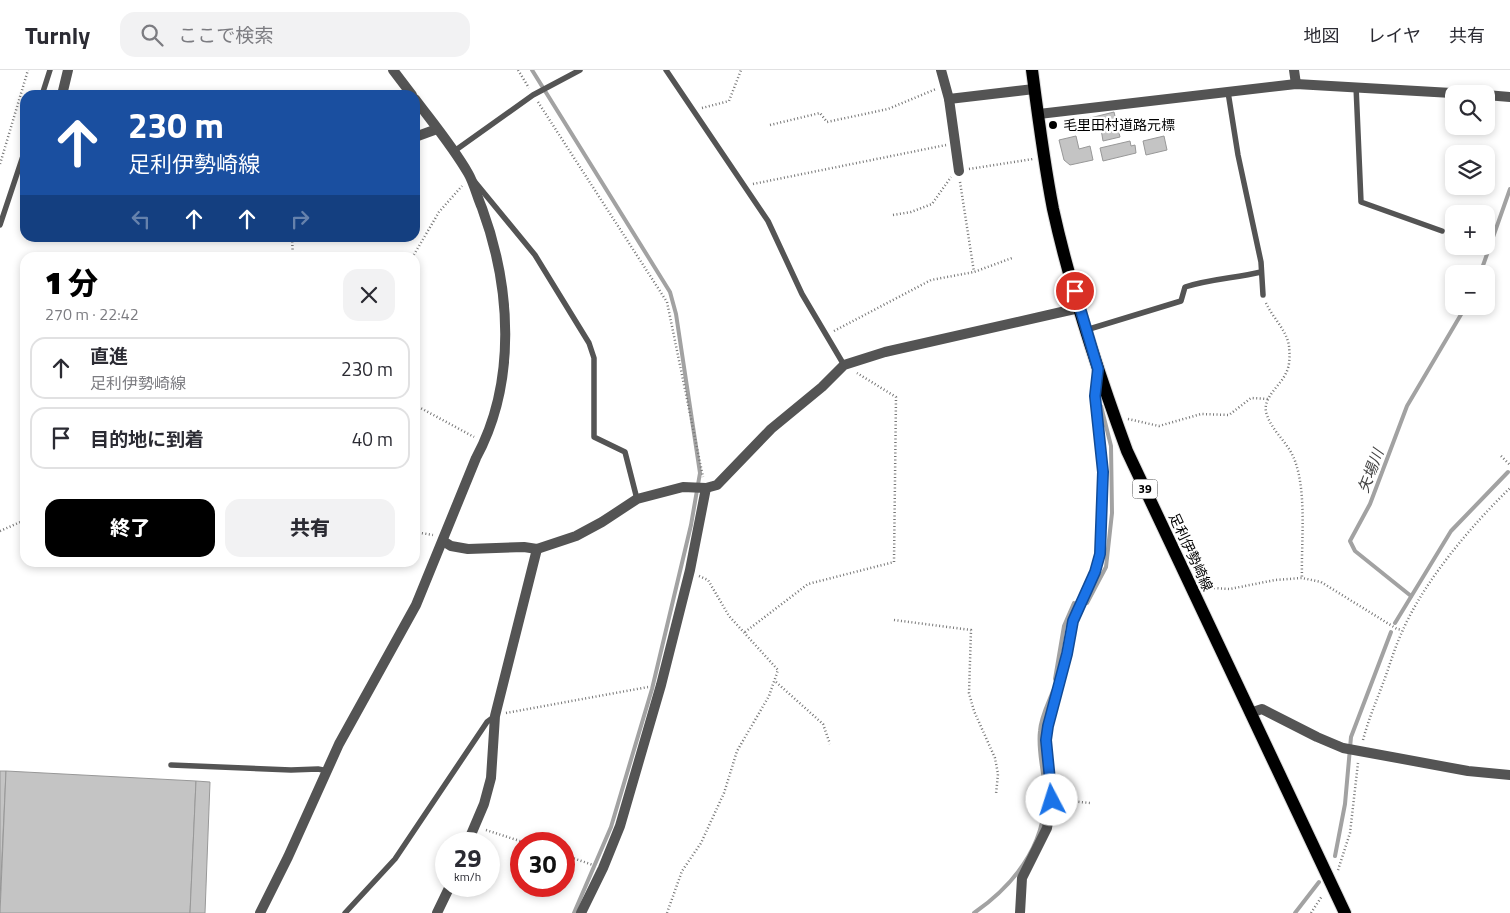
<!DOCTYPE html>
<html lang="ja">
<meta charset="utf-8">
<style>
:root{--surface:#fff;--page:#f2f2f3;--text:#2b2b33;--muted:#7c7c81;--line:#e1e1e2;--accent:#000}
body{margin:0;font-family:"Titillium Web","Noto Sans JP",sans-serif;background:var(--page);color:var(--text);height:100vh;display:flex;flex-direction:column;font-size:19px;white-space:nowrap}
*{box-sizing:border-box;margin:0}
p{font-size:16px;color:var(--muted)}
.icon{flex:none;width:28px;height:28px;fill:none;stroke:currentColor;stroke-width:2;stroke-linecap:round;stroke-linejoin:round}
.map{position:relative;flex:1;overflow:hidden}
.drawer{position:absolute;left:20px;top:182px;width:400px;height:315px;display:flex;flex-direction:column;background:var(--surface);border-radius:15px;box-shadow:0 2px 8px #0003}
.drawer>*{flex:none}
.top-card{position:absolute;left:20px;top:20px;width:400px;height:152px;border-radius:15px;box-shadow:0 2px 8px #0003;background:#1a4fa0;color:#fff;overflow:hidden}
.fabs{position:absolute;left:1445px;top:15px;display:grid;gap:10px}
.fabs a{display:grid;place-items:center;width:50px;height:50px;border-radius:10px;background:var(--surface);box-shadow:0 2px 8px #0003;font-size:25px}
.speed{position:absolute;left:435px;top:762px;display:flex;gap:10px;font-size:25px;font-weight:700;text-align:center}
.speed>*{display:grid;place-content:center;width:65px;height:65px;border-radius:50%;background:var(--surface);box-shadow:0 2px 8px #0003;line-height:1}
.speed small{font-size:12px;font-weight:400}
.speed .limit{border:8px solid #d22;background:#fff;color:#111}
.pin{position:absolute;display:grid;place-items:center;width:42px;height:42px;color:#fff;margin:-21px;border:2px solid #fff;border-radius:50%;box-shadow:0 1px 5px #0007}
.me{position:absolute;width:55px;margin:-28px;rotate:355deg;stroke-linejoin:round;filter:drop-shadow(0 0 4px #0008)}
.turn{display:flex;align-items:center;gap:18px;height:105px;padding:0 25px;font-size:22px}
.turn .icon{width:65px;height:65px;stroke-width:2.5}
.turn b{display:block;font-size:35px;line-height:42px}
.lanes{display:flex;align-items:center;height:48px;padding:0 25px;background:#0003;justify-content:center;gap:25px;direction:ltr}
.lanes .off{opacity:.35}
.round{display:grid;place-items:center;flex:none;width:52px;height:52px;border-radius:15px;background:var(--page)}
.overview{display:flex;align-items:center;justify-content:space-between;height:85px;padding:0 25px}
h1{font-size:30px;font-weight:800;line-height:38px;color:var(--accent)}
.action{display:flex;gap:10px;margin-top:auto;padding:10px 25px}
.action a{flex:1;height:58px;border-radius:15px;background:var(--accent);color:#fff;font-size:20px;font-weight:800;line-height:58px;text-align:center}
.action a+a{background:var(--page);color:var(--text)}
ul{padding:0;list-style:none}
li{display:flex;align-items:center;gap:15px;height:62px;margin:0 10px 8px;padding:0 15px;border:2px solid var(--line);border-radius:15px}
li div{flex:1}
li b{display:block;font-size:19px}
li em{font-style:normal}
header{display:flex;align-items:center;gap:30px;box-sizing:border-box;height:70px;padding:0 25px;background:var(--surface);border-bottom:1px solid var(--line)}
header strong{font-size:24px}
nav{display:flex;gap:28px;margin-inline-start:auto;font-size:18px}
.search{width:350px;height:45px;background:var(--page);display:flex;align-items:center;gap:12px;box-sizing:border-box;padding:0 18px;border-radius:15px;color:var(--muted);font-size:19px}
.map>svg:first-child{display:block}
</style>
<header>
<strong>Turnly</strong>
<div class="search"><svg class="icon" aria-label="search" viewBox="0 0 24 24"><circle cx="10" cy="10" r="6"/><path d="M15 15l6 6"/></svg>ここで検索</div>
<nav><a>地図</a><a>レイヤ</a><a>共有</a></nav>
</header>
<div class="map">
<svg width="1510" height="843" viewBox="0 0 1510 843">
<rect width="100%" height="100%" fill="#fff"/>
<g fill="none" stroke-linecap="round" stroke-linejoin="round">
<g stroke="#a2a2a2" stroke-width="4">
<path d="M532,0L670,222L676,244L700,403L691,455L652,619L611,757L574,843"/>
<path d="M1480,204L1510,119"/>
<path d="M1411,526L1355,481L1350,471L1370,434L1407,336L1466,236"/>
<path d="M1087,533L1106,497L1112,443L1111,376L1101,336"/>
<path d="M1395,553L1451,461L1508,402"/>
<path d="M1055,609L1064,556L1074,533"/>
<path d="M1335,786L1345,734L1351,667L1391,562"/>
<path d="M974,843C1011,817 1041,781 1045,734C1047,710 1037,685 1040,661C1041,647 1048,634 1053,621"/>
<path d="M1295,843L1319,812"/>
</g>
</g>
<g fill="#c4c4c4" stroke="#989898">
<path d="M1114,42L1120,67L1103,71L1101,59L1093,61L1090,48Z"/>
<path d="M1076,66L1079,79L1090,76L1093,90L1070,95L1064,90L1059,70Z"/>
<path d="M1164,66L1167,80L1146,85L1143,71Z"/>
<path d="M1130,71L1131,76L1135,75L1136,83L1103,91L1100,78Z"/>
<path d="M0,701H6L0,829Z"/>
<path d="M6,701L196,711L190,843H0Z"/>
<path d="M196,711L210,712L205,843H190Z"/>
</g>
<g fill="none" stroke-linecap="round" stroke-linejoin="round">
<defs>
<path id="primary" d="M1032,0C1038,46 1044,93 1053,139C1071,221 1098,302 1127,381L1345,843"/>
</defs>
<use href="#primary" stroke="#dbdbdb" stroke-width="14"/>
<g stroke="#767676" stroke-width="2.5" stroke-dasharray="1 2.5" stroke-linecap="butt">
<path d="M518,0L529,18"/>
<path d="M538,32L667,232L703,407"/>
<path d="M702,38L729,31L741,0"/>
<path d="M770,55L820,43L827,52L888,39L936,19"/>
<path d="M0,94L28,0"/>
<path d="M969,99L1033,89"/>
<path d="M960,112L974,202"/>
<path d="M753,114L946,75"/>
<path d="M893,145L911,142L932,134L951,107"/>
<path d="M292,168L293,188"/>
<path d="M412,188L439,142L462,116"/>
<path d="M1266,233C1273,248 1287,261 1289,276C1290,284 1290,296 1286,303C1281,315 1263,327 1266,342C1271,361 1289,373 1295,391C1307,424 1301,473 1302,508"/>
<path d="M834,261L931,210L974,202L1012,188"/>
<path d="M415,335L474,367"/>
<path d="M1128,349L1159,356L1201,344L1229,345L1251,328L1268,329"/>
<path d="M1501,386L1510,395"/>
<path d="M0,461L25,450"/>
<path d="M415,462L433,465"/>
<path d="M1214,518L1230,519L1275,510L1302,508L1321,512L1397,559L1402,560"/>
<path d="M894,550L971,560L969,623L974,641L995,688L998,704L996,724"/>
<path d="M745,562L808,514L894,492L896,327L857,303"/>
<path d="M776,612L823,654L830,674"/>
<path d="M506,643L648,617"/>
<path d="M1363,670C1368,651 1375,634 1382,616C1389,598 1394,579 1402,562C1424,511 1471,456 1510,418"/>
<path d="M1061,730L1090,733"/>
<path d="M486,760L529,774"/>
<path d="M564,785L593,795"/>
<path d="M1338,800L1350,763L1358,693"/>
<path d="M667,843L682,801L701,773L724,723L737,681L769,626L778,600L729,546L708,510L699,506"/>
<path d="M1311,843L1322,826"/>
</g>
<g stroke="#545454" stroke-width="5.5">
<path d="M666,0L768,151L802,224L844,295"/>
<path d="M1356,16L1361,132L1442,161"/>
<path d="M1228,22L1238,85L1261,192L1263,225"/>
<path d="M42,25L50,0"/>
<path d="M453,82L533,25L580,0"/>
<path d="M475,112L535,185L589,273L594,288V367L625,382L637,429"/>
<path d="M0,155L25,80"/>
<path d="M1086,260L1181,231L1185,217C1210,209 1236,208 1261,202"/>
<path d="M171,695L291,700L318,699L328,701"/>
<path d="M345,843L395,789L487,652L495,646"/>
</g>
<g stroke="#545454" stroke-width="10">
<path d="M393,0L412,25"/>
<path d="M941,0L949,29L959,101"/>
<path d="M1294,0L1296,14"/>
<path d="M62,25L68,0"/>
<path d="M1486,25L1510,27"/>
<path d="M949,29L1034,19"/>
<path d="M1039,44L1296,14L1469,24"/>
<path d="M415,67L437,59"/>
<path d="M443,471L451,476L468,479L524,477L537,479L576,466L602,452L637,429L683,417L706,418L717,415L771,359L822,317L844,295L885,282L1079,238"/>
<path d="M1250,643L1262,639L1317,667L1343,678L1468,701L1510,705"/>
<path d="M467,774L484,734L491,708L495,646L537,479"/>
<path d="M260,843L288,787L339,674L416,535L476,388C517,312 511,217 482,138C477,127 474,113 468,103C453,77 433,53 415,29"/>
<path d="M437,843L450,816"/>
<path d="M581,843L603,798L620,756L661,615L690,500L706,418"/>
<path d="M1020,843L1022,808L1047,758L1052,729L1046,670L1048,656L1067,584L1073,551L1095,502L1100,484L1103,402L1095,326L1098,300"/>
</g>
<use href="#primary" stroke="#000" stroke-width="12"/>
</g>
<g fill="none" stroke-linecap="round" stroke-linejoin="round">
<defs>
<path id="route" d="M1052,730L1046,670L1048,656L1067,584L1073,551L1095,502L1100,484L1103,402L1095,326L1098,299L1075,221"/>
</defs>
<use href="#route" stroke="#114b97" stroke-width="12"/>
<use href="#route" stroke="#1a73e8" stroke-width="9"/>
</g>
<circle fill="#000" stroke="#fff" stroke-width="2" cx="1053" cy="55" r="5"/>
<g text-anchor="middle" stroke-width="4.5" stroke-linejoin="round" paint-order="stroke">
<rect fill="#fff" stroke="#4c4c4c" stroke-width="1" x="1132.5" y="409.5" width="25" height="19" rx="4"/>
<g font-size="12" font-weight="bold" fill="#000">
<text x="1145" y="423">39</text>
</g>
<g font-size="14" fill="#000" stroke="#fff" text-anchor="start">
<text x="1063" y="60">毛里田村道路元標</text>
</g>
<g font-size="14" fill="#000" stroke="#fff">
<text transform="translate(1191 482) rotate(65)" y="5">足利伊勢崎線</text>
</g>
<g font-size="15" font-style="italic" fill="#434343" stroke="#fff">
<text transform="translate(1371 401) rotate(-69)" y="5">矢場川</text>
</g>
</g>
</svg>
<div class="fabs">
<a><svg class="icon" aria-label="search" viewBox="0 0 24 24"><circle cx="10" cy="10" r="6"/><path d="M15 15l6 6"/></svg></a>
<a><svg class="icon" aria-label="layers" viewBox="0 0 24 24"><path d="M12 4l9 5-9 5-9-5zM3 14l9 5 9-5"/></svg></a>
<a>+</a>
<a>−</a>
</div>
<div class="speed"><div>29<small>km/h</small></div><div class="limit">30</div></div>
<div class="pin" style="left:1075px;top:221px;background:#d93025"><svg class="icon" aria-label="arrive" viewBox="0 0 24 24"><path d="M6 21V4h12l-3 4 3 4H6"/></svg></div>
<svg class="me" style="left:1052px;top:730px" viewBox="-20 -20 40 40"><circle r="19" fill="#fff"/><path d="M0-13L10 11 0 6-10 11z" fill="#1a73e8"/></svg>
<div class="top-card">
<div class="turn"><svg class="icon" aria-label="ahead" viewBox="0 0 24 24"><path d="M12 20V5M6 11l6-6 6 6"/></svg><div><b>230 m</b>足利伊勢崎線</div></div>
<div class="lanes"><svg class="icon off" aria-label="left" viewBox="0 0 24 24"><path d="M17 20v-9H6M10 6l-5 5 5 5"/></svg><svg class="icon" aria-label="ahead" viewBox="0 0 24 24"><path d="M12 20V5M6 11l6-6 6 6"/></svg><svg class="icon" aria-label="ahead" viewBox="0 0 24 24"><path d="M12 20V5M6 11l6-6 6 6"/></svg><svg class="icon off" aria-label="right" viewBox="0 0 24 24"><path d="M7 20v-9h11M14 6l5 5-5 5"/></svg></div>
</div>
<section class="drawer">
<div class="overview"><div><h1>1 分</h1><p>270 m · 22:42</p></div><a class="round"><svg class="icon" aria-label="close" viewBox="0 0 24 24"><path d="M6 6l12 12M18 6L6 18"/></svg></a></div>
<ul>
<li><svg class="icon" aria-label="ahead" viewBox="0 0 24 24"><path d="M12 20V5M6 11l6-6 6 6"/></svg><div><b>直進</b><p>足利伊勢崎線</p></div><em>230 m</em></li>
<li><svg class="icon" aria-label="arrive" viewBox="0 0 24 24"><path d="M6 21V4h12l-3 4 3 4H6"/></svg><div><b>目的地に到着</b></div><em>40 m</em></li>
</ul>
<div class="action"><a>終了</a><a>共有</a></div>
</section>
</div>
